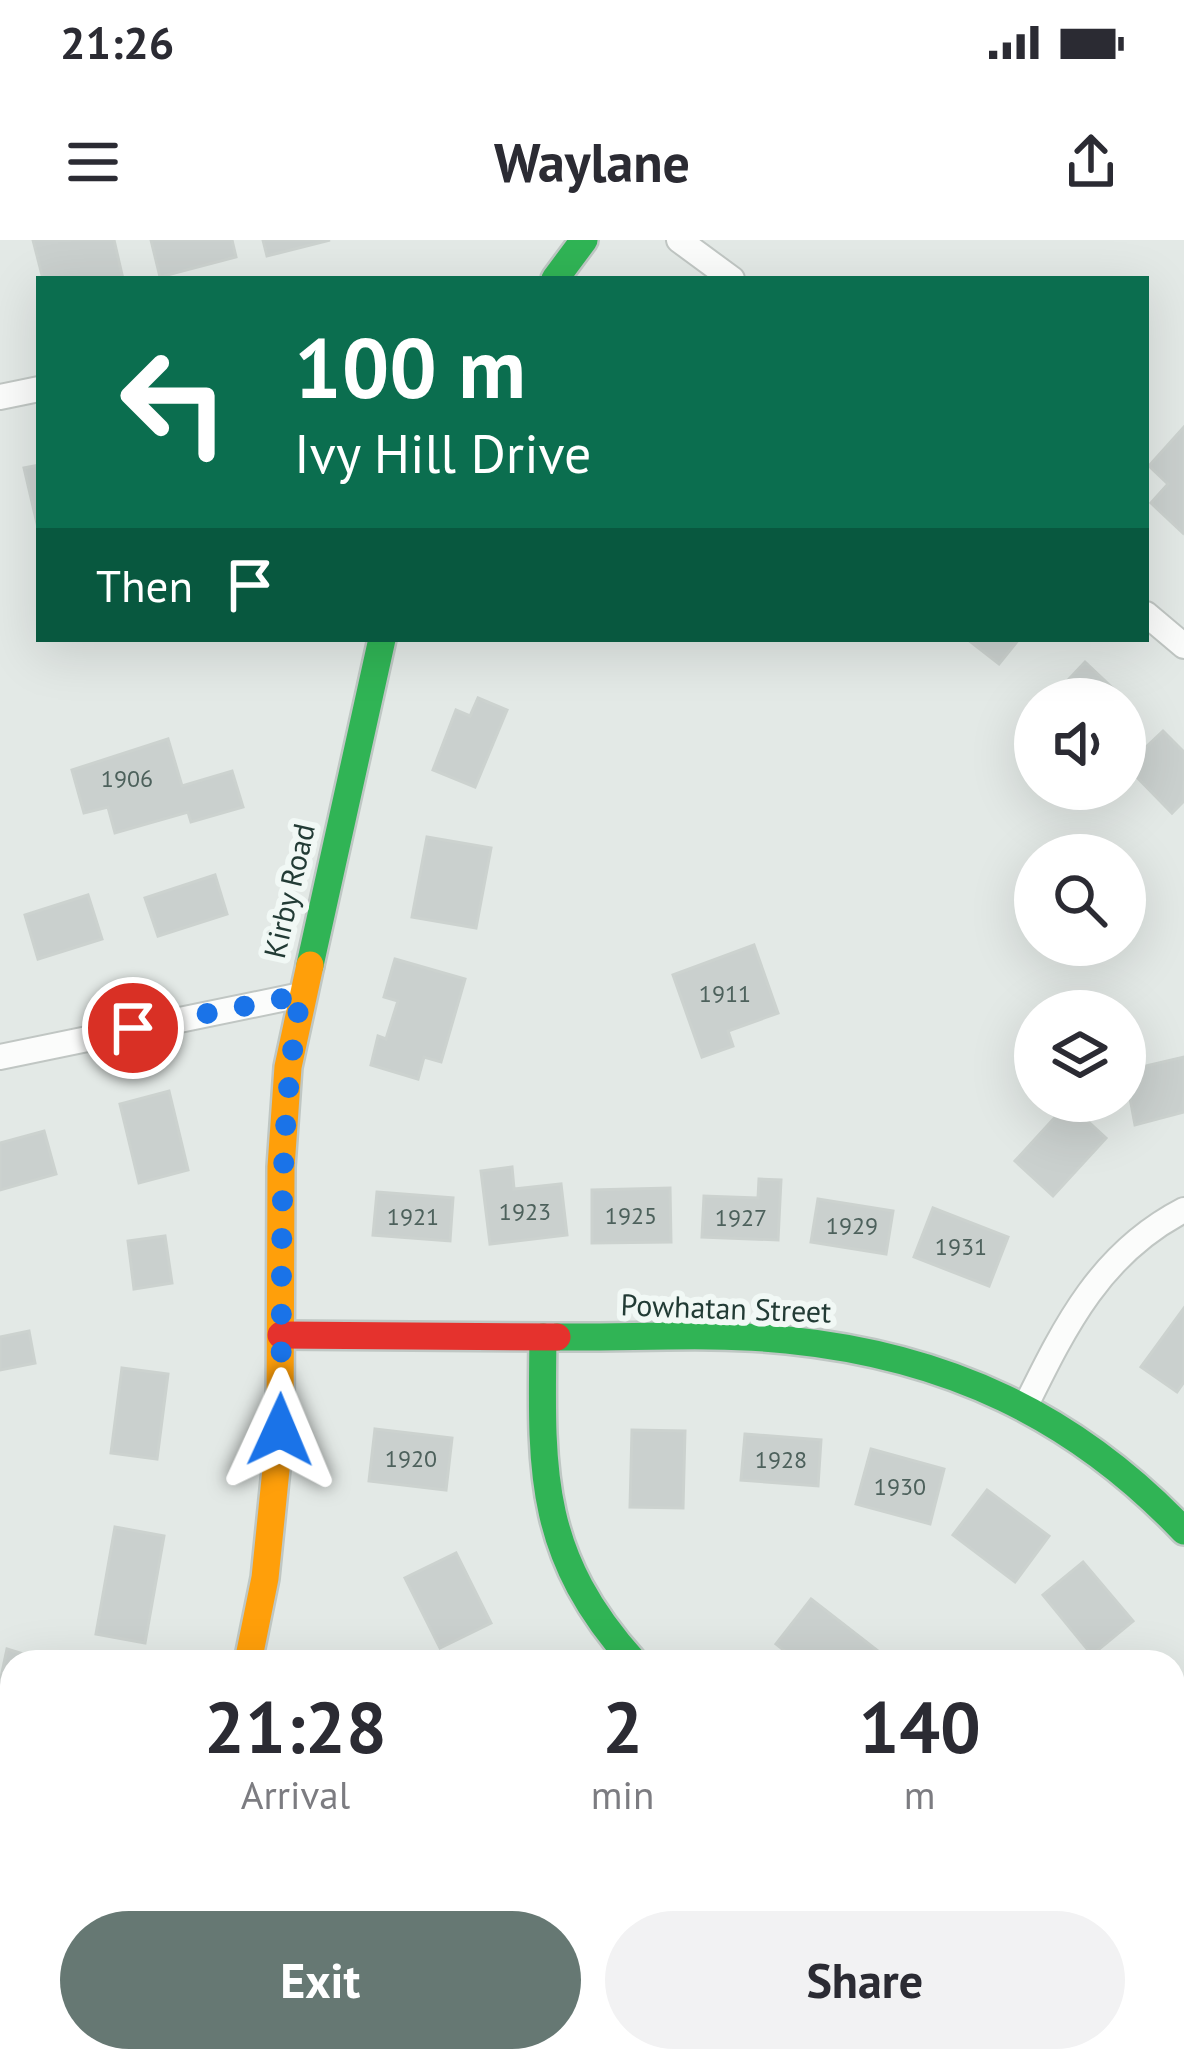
<!DOCTYPE html>
<style>
:root{--surface:#fff;--page:#f2f2f3;--text:#2b2b33;--muted:#7c7c81;--accent:#667873}
body{margin:0;font-family:"PT Sans",sans-serif;background:var(--page);color:var(--text);height:100vh;display:flex;flex-direction:column;font-size:45px;white-space:nowrap}
*{box-sizing:border-box;margin:0}
p{font-size:39px;color:var(--muted)}
.icon{flex:none;width:66px;height:66px;fill:none;stroke:currentColor;stroke-width:2;stroke-linecap:round;stroke-linejoin:round}
.map{position:relative;flex:1;overflow:hidden}
.sheet{position:absolute;left:0px;top:1410px;width:1185px;height:423px;display:flex;flex-direction:column;background:var(--surface);border-radius:36px 36px 0 0;box-shadow:0 12px 48px #0002}
.sheet>*{flex:none}
.top-card{position:absolute;left:36px;top:36px;width:1113px;height:366px;border-radius:0px;box-shadow:0 12px 48px #0002;background:#0b6e4f;color:#fff;overflow:hidden}
.buttons{position:absolute;left:1014px;top:438px;display:grid;gap:24px}
.buttons a{display:grid;place-items:center;width:132px;height:132px;border-radius:50%;background:var(--surface);box-shadow:0 12px 48px #0002;font-size:60px}
.pin{position:absolute;display:grid;place-items:center;width:102px;height:102px;color:#fff;margin:-51px;border:6px solid #fff;border-radius:50%;box-shadow:0 3px 12px #0007}
.me{position:absolute;width:132px;margin:-66px;rotate:1deg;stroke-linejoin:round;filter:drop-shadow(0 0 9px #0008)}
.turn{display:flex;align-items:center;gap:42px;height:252px;padding:0 60px;font-size:54px}
.turn .icon{width:156px;height:156px;stroke-width:2.5}
.turn b{display:block;font-size:84px;line-height:102px}
.then{display:flex;align-items:center;height:114px;padding:0 60px;background:#0003;gap:24px;font-size:45px}
.eta{display:flex;justify-content:space-evenly;align-items:center;height:204px;text-align:center}
.eta b{font-size:72px;font-weight:700;line-height:84px}
.cta{display:flex;gap:24px;margin-top:auto;padding:24px 60px}
.cta a{flex:1;height:138px;border-radius:72px;background:var(--accent);color:#fff;font-size:48px;font-weight:700;line-height:138px;text-align:center}
.cta a+a{background:var(--page);color:var(--text)}
.status{display:flex;justify-content:space-between;align-items:center;height:84px;padding:0 60px;background:var(--surface);direction:ltr}
.status svg{height:33px;fill:currentColor}
header{display:flex;justify-content:space-between;align-items:center;height:156px;padding:0 60px;background:var(--surface);font-size:54px;font-weight:700}
.map>svg:first-child{display:block}
</style>
<div class="status"><b>21:26</b><svg viewBox="0 0 49 12"><path d="M0 12V9h3v3zM5 12V6h3v6zM10 12V3h3v9zM15 12V0h3v12zM26 1h20v11H26zM47 4h2v5h-2z"/></svg></div>
<header><svg class="icon" aria-label="menu" viewBox="0 0 24 24"><path d="M4 6h16M4 12h16M4 18h16"/></svg>Waylane<svg class="icon" aria-label="share" viewBox="0 0 24 24"><path d="M12 15V3M7 8l5-5 5 5M5 13v7h14v-7"/></svg></header>
<div class="map">
<svg width="1184" height="1831" viewBox="0 0 1184 1831">
<rect width="100%" height="100%" fill="#e3e9e6"/>
<g fill="#cad0ce" stroke="#ccd2cf" stroke-width="3">
<path d="M33,0H114L123,39H43Z"/>
<path d="M151,0H232L236,17L160,37Z"/>
<path d="M263,0H330L267,16Z"/>
<path d="M1184,187V291L1183,293L1151,263L1168,244L1149,226Z"/>
<path d="M39,225V292L24,228Z"/>
<path d="M967,399H1019L999,424Z"/>
<path d="M1085,422L1124,459L1052,457Z"/>
<path d="M478,458L507,470L475,547L433,530L456,470L470,476Z"/>
<path d="M1163,491L1184,512V561L1172,573L1126,526Z"/>
<path d="M168,499L182,546L232,531L243,567L191,582L188,572L115,593L108,567L84,573L72,530Z"/>
<path d="M427,597L491,608L476,688L412,677Z"/>
<path d="M215,635L227,674L158,696L145,658Z"/>
<path d="M88,655L102,699L38,719L25,675Z"/>
<path d="M754,705L778,773L728,791L733,806L702,817L673,735Z"/>
<path d="M395,719L465,739L441,822L424,817L418,839L371,825L378,796L386,799L398,761L384,757Z"/>
<path d="M1184,817V872L1135,885L1125,831Z"/>
<path d="M169,851L188,930L139,943L120,864Z"/>
<path d="M1068,863L1106,898L1053,956L1015,921Z"/>
<path d="M44,891L56,934L0,950V903Z"/>
<path d="M512,927L514,949L561,944L567,995L490,1004L481,931Z"/>
<path d="M759,939L781,940L778,1000L702,997L704,956L758,958Z"/>
<path d="M670,948L671,1002L592,1003V950Z"/>
<path d="M377,952L453,958L450,1001L373,995Z"/>
<path d="M818,959L893,971L886,1014L811,1002Z"/>
<path d="M933,968L1008,997L989,1046L914,1017Z"/>
<path d="M165,996L172,1043L134,1049L128,1001Z"/>
<path d="M1184,1068V1142L1177,1152L1141,1127Z"/>
<path d="M29,1091L35,1123L0,1130V1097Z"/>
<path d="M122,1128L168,1134L157,1219L111,1213Z"/>
<path d="M375,1189L452,1198L446,1250L369,1241Z"/>
<path d="M632,1190L685,1191L683,1268L630,1267Z"/>
<path d="M745,1194L821,1200L818,1246L741,1240Z"/>
<path d="M871,1209L944,1229L930,1284L856,1264Z"/>
<path d="M987,1250L1049,1296L1015,1342L953,1295Z"/>
<path d="M115,1287L164,1296L145,1403L96,1394Z"/>
<path d="M456,1313L491,1383L440,1408L405,1338Z"/>
<path d="M1083,1322L1133,1381L1092,1415L1043,1355Z"/>
<path d="M811,1359L878,1411L870,1422H799L776,1404Z"/>
<path d="M7,1409L49,1422H12V1446L0,1442Z"/>
<path d="M1173,1442L1184,1463V1486L1173,1492Z"/>
<path d="M1184,1526V1605L1173,1607V1529Z"/>
<path d="M1173,1637L1184,1638V1721L1173,1720Z"/>
<path d="M1173,1765L1184,1766V1831H1156V1821H1173Z"/>
<path d="M119,1821H159L166,1824L163,1831H114Z"/>
<path d="M767,1821H826L828,1822L815,1831H774Z"/>
<path d="M977,1821H1045L1035,1831H967Z"/>
</g>
<g fill="none" stroke-linecap="round" stroke-linejoin="round">
<defs>
<g id="street">
<path d="M679,0L732,39"/>
<path d="M0,157L39,149"/>
<path d="M1146,374L1184,406"/>
<path d="M0,817L301,755"/>
<path d="M1026,1165C1066,1084 1101,1013 1184,970"/>
<path d="M0,1550L12,1559"/>
<path d="M447,1821L456,1831"/>
<path d="M315,1831L327,1821"/>
</g>
<g id="fast">
<path d="M555,39L584,0"/>
<path d="M310,725L382,399"/>
<path d="M543,1097C541,1233 538,1315 634,1422"/>
<path d="M557,1097C633,1098 712,1092 787,1100C946,1116 1074,1175 1184,1291"/>
<path d="M0,1783L12,1775"/>
</g>
<path id="slow" d="M248,1422L265,1338L280,1190L281,927L288,827L310,725"/>
<path id="jam" d="M281,1095L557,1097"/>
</defs>
<use href="#street" stroke="#c0c6c3" stroke-width="28"/>
<use href="#fast" stroke="#bfc7c4" stroke-width="32"/>
<use href="#slow" stroke="#bfc7c4" stroke-width="32"/>
<use href="#jam" stroke="#bfc7c4" stroke-width="32"/>
<use href="#street" stroke="#fbfcfb" stroke-width="24"/>
<use href="#fast" stroke="#30b455" stroke-width="27"/>
<use href="#slow" stroke="#ff9f0a" stroke-width="27"/>
<use href="#jam" stroke="#e5322d" stroke-width="27"/>
</g>
<g fill="none" stroke-linecap="round" stroke-linejoin="round">
<path stroke="#1a73e8" stroke-width="21" stroke-dasharray="0 37.8" d="M133,788L301,755C275,899 284,1043 280,1190"/>
</g>
<g text-anchor="middle" stroke-width="12" stroke-linejoin="round" paint-order="stroke">
<g font-size="24" fill="#4d615c">
<text x="127" y="547">1906</text>
<text x="725" y="762">1911</text>
<text x="525" y="980">1923</text>
<text x="631" y="984">1925</text>
<text x="413" y="985">1921</text>
<text x="741" y="986">1927</text>
<text x="852" y="994">1929</text>
<text x="961" y="1015">1931</text>
<text x="411" y="1227">1920</text>
<text x="781" y="1228">1928</text>
<text x="900" y="1255">1930</text>
</g>
<g font-size="30" fill="#223b35" stroke="#f1f8f5">
<text transform="translate(290 651) rotate(-77)" y="10">Kirby Road</text>
<text transform="translate(726 1069) rotate(2)" y="10">Powhatan Street</text>
</g>
</g>
</svg>
<div class="buttons">
<a><svg class="icon" aria-label="sound" viewBox="0 0 24 24"><path d="M4 9h4l5-4v14l-5-4H4zM17 9q2 3 0 6"/></svg></a>
<a><svg class="icon" aria-label="search" viewBox="0 0 24 24"><circle cx="10" cy="10" r="6"/><path d="M15 15l6 6"/></svg></a>
<a><svg class="icon" aria-label="layers" viewBox="0 0 24 24"><path d="M12 4l9 5-9 5-9-5zM3 14l9 5 9-5"/></svg></a>
</div>
<div class="pin" style="left:133px;top:788px;background:#d93025"><svg class="icon" aria-label="arrive" viewBox="0 0 24 24"><path d="M6 21V4h12l-3 4 3 4H6"/></svg></div>
<svg class="me" style="left:280px;top:1190px" viewBox="-20 -20 40 40"><path d="M0-17L14 15 0 8-14 15z" fill="#1a73e8" stroke="#fff" stroke-width="4"/></svg>
<div class="top-card">
<div class="turn"><svg class="icon" aria-label="left" viewBox="0 0 24 24"><path d="M17 20v-9H6M10 6l-5 5 5 5"/></svg><div><b>100 m</b>Ivy Hill Drive</div></div>
<div class="then">Then<svg class="icon" aria-label="arrive" viewBox="0 0 24 24"><path d="M6 21V4h12l-3 4 3 4H6"/></svg></div>
</div>
<section class="sheet">
<div class="eta">
<div><b>21:28</b><p>Arrival</p></div>
<div><b>2</b><p>min</p></div>
<div><b>140</b><p>m</p></div>
</div>
<div class="cta"><a>Exit</a><a>Share</a></div>
</section>
</div>
